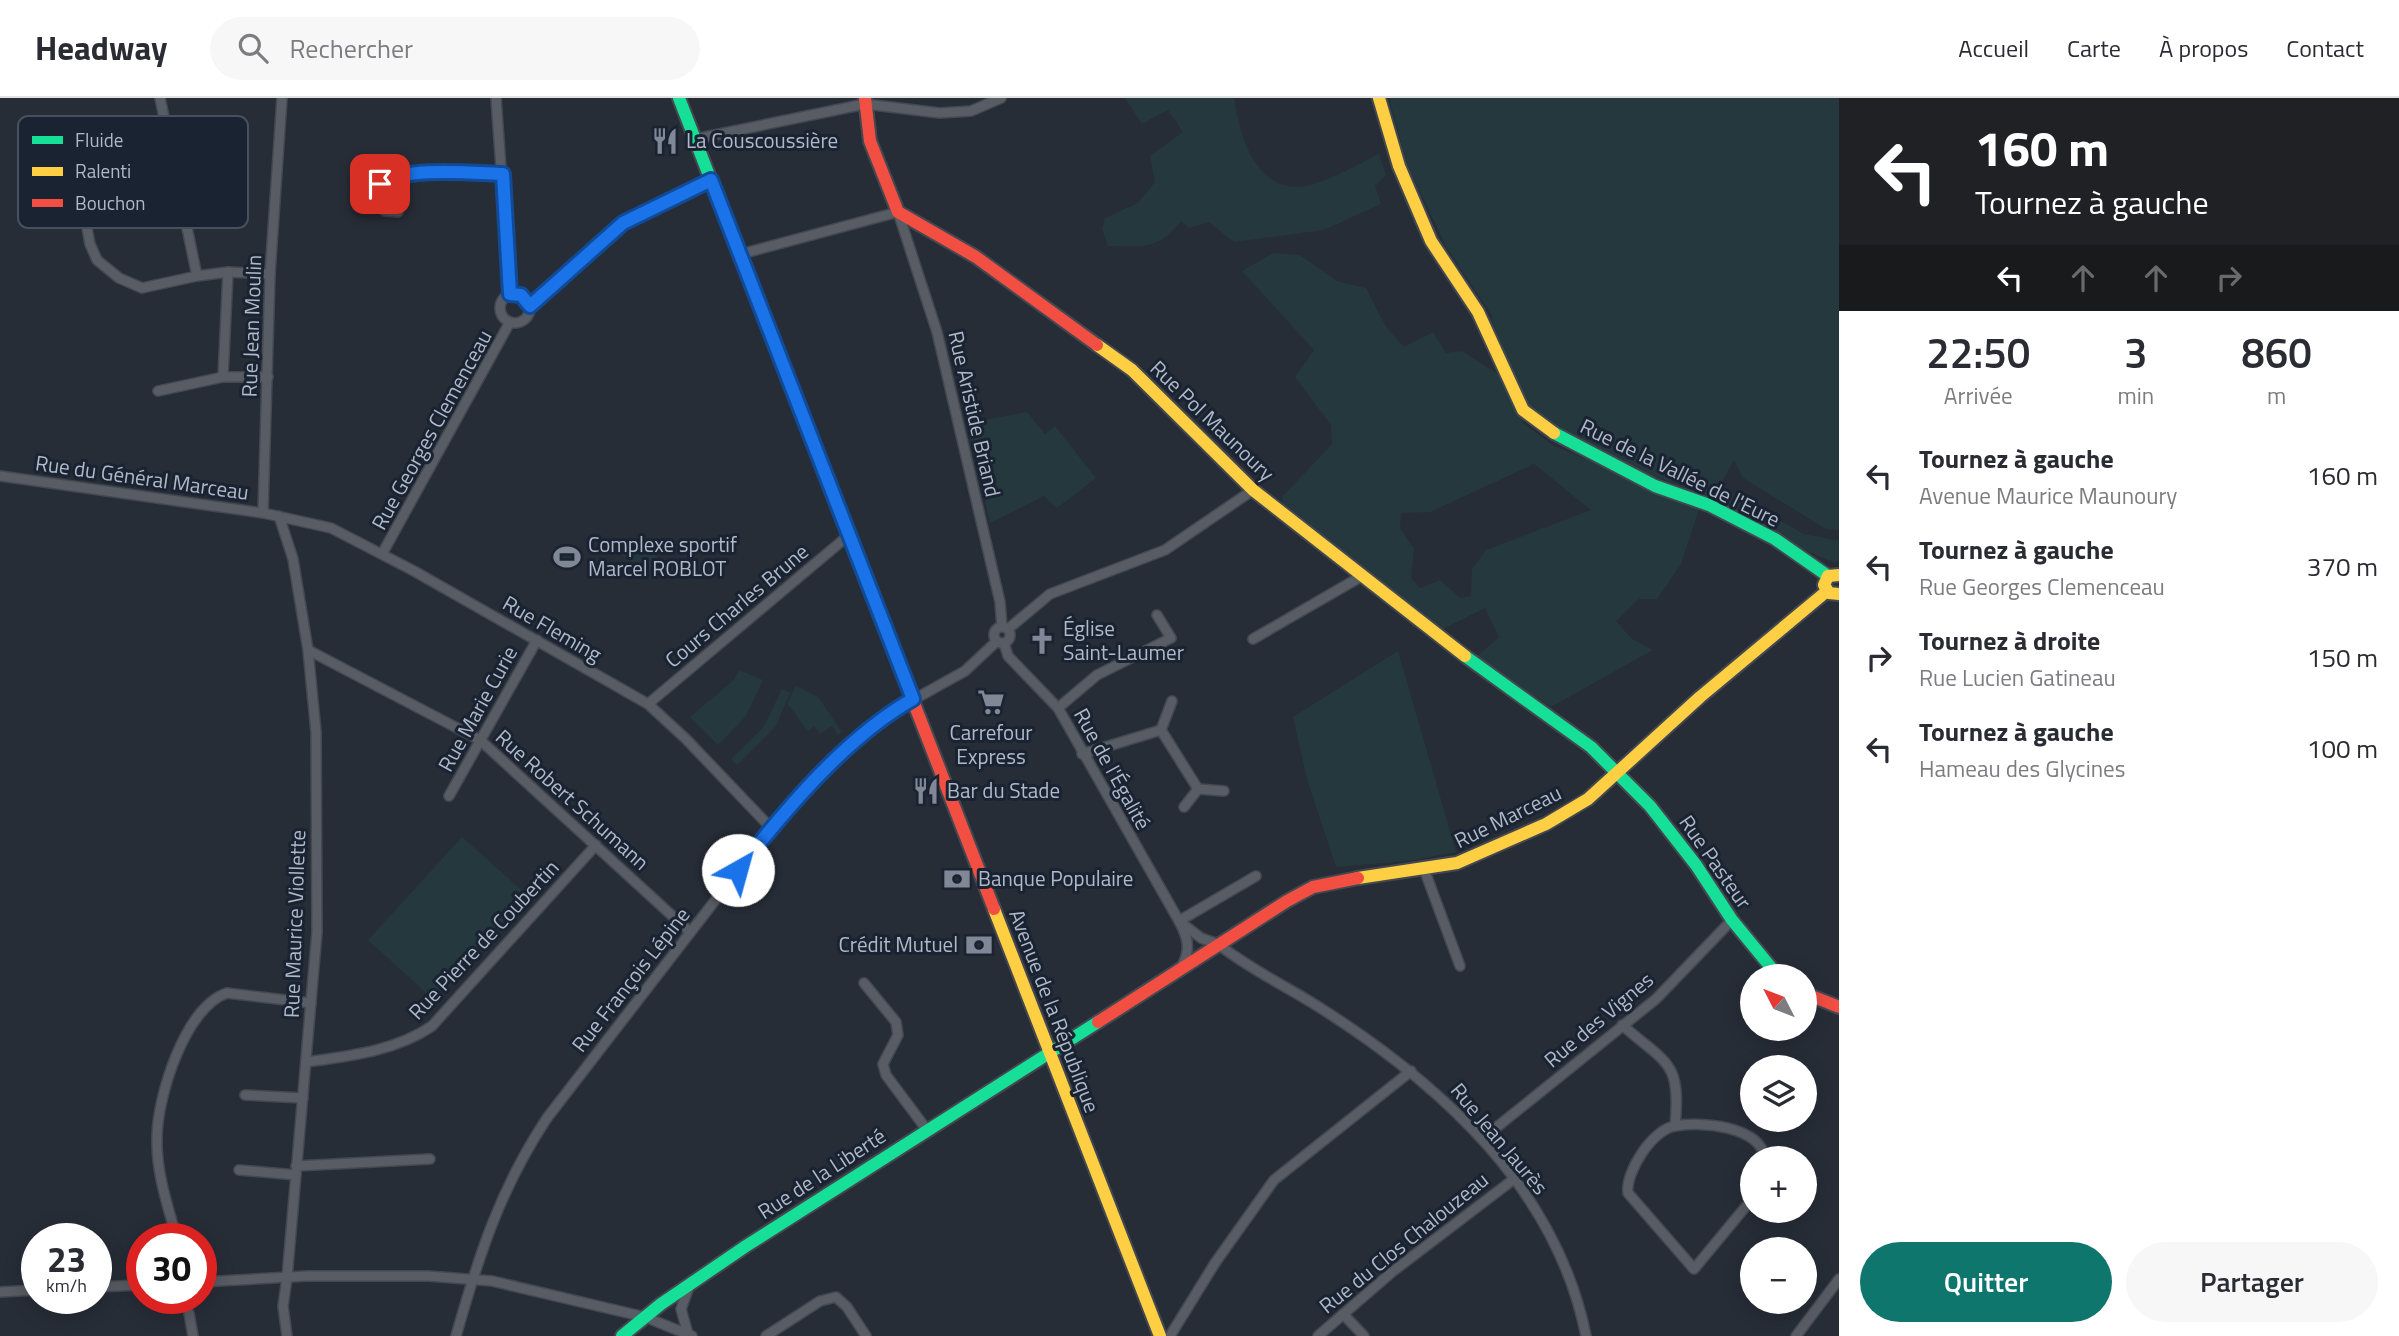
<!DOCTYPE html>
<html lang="fr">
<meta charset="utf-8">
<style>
:root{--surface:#fff;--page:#f7f7f7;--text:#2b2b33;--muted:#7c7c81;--line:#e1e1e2;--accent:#0f766e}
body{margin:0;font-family:"Titillium Web",sans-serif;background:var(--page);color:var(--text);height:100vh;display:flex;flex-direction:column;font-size:26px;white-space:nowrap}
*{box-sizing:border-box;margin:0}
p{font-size:23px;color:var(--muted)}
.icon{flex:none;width:38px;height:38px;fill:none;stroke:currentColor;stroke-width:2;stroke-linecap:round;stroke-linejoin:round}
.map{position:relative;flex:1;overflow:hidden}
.side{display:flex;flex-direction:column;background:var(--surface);width:560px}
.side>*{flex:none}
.hud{background:#202124;color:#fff;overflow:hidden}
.needle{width:46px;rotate:312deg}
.buttons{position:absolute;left:1740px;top:866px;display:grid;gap:14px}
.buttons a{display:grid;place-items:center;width:77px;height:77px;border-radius:50%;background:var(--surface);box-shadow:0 4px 18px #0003;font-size:35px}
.speed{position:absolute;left:21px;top:1125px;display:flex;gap:14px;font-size:35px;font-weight:700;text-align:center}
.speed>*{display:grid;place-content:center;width:91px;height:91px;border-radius:50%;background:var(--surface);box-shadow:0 4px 18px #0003;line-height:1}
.speed small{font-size:18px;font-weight:400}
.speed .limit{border:10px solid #d22;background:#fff;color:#111}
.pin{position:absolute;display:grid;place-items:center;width:60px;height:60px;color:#fff;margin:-30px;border-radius:14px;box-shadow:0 4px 10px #0006}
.me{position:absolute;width:77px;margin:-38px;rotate:38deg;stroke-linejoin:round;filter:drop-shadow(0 0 5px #0008)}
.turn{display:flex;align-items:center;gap:24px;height:147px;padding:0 21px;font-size:32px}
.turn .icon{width:91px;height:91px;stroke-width:2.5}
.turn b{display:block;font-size:49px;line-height:60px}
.lanes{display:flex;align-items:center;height:66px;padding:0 21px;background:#0003;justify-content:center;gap:35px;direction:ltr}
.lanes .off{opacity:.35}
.eta{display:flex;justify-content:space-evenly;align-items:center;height:119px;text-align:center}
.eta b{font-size:42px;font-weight:600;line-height:49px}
.action{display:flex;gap:14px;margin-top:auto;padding:14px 21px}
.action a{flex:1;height:80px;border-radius:42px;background:var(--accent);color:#fff;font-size:28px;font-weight:600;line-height:80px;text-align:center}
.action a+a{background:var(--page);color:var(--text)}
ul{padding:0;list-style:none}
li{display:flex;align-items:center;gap:21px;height:91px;padding:0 21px}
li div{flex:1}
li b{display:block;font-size:26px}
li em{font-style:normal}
header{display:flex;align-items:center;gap:42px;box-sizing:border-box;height:98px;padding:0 35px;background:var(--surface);border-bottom:2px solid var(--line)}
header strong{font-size:33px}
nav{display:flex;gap:38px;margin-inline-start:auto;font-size:24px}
.search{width:490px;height:63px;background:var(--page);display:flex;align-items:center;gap:18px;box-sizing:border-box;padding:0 24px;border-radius:38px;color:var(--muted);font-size:26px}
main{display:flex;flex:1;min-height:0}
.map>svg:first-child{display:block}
</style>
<header>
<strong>Headway</strong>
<div class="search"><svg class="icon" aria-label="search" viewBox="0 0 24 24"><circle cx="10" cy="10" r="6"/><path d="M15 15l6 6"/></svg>Rechercher</div>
<nav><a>Accueil</a><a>Carte</a><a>À propos</a><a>Contact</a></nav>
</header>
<main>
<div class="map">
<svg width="1839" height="1238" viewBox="0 0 1839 1238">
<rect width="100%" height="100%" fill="#272d37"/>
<g fill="#24383d" fill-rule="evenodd">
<path d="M1125,0H1234C1240,36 1253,89 1298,89C1321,88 1358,66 1379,56L1386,77L1375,88L1381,106L1324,132L1234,144L1209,124L1189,130L1181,123C1158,153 1143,148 1108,148L1102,131L1105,120L1138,105L1155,84L1150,58L1183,34L1168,12L1142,26Z"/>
<path d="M1389,0H1839V432L1826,431L1743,380L1734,362L1720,388L1804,436L1839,443V463L1833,464L1809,454L1709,398L1628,369L1560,332L1524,306L1491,221L1493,219L1447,150L1407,67Z"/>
<path d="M1273,155L1300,157L1337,183L1366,190L1386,229L1404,249L1433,234L1446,255L1462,253L1501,278L1523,325L1554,348L1700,408L1681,466L1657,501H1639L1616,523L1632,541L1653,552L1551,609L1476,559L1499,539L1485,510L1441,532L1283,411L1282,399L1332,346L1331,327L1295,279L1314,252L1242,173ZM1534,366L1591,412L1486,452L1472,471L1471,498L1460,500L1440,482L1420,490L1411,480L1414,451L1400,430L1401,415L1430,414Z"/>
<path d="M1027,314L1045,336L1055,328L1096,380L1057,410L1044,398L990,425L968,325Z"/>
<path d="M628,442L658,459L649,474L620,456Z"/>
<path d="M1398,553L1456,754L1408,763L1336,769L1307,681L1293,619Z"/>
<path d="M739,572L763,582L746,618L718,647L690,619L734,582Z"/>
<path d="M796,588L818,599L842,634L838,637L832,628L820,636L814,628L808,633L787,605Z"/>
<path d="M782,591L790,595L776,628L737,667L731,661L763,630Z"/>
<path d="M462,739L527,797L433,901L368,842Z"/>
</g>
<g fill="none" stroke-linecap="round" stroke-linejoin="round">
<defs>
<g id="street">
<path d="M160,0L197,178L228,174L270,176"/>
<path d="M496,0L510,196"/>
<path d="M695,41L865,6L940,15L971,13L1001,0"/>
<path d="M171,53L85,74L78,83L90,146L97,162L119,180L142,190L197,178"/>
<path d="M398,78L385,82L377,90V106L385,113L398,114V78L436,75L503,76"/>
<path d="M741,156L898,114L937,234L1000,504L1002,529"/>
<circle cx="515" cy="210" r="15"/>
<path d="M530,208L623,125L711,82"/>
<path d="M223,279L228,174"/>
<path d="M158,293L223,279H268"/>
<path d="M0,378L263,415L331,430L414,473L648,606L686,641L771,730"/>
<path d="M263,415L270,176L282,0"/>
<path d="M279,418L293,461L308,552L316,634L317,834L287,1180L283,1208L287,1238"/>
<path d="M382,456L510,224"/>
<circle cx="1002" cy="537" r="8"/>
<path d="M1008,531L1050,496L1165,452L1253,392"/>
<path d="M1253,541L1362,478"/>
<path d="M1004,545L1008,558L1058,610L1179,823L1201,840L1218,846C1249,871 1288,889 1322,911C1443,988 1557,1092 1586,1238"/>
<path d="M308,552L480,642L690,834"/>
<path d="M648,606L849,437"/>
<path d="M1058,610L1097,577L1171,540L1157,517"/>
<path d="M1161,632L1172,603"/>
<path d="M1082,656L1161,632L1198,691L1184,709"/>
<path d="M1198,691L1224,693"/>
<path d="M449,698L537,542"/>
<path d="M1424,771L1460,868"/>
<path d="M1182,868C1191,851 1188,840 1179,823L1256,778"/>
<path d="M864,885L896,924L898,937L883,966L886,977L927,1032"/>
<path d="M1622,927C1668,967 1681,963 1675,1028"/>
<path d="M306,964C349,958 396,953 432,928L596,747"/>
<path d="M245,997L303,1000"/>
<path d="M1482,1041L1656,901L1732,822"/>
<path d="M296,1068L430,1061"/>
<path d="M239,1072L296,1077"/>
<path d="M1752,1101L1694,1171L1628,1095C1625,1074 1653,1031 1675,1028C1701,1023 1760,1028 1765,1060"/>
<path d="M177,1141C168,1109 156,1074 157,1040C157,999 185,909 227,895L311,905"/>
<path d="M201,1184L307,1178H428L492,1183L645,1219L692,1238"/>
<path d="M96,1189L142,1187"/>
<path d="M0,1194L37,1192"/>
<path d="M189,1215L193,1238"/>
<path d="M1343,1216L1364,1238"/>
<path d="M688,1236L681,1211L689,1189"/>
<path d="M456,1238C479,1157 500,1091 547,1020L771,730L805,691L845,653L904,607L965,573L997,543"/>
<path d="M766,1238L820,1203L836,1199L847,1209L866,1238"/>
<path d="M1170,1238L1215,1165L1274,1082L1411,973"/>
<path d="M1318,1238L1392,1174L1514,1081"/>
<path d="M1796,1238L1839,1181"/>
</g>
<g id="fast">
<path d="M679,0L857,459"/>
<path d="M1554,335L1655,388L1709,407L1775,441L1828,478"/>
<path d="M1465,558L1591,649L1650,708L1696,767L1732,822L1778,878"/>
<path d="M622,1238L661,1206L746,1148L1098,924"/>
</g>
<g id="slow">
<path d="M1379,0L1399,68L1431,143L1478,214L1523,312L1554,335"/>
<path d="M1097,247L1132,272L1253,392L1465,558"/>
<path d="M1839,477L1828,478L1824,487L1829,495L1839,496"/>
<path d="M1358,780L1457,765L1546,726L1588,701L1700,599L1827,493"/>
<path d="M994,811L1160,1238"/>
</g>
<g id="jam">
<path d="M865,0L870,43L898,114L976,159L1097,247"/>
<path d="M857,459L994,811"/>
<path d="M1804,895L1839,909"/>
<path d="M1098,924L1287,803L1313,789L1358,780"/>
</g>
</defs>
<use href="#street" stroke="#444850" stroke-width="12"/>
<use href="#fast" stroke="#444850" stroke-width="16"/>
<use href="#slow" stroke="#444850" stroke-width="16"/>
<use href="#jam" stroke="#444850" stroke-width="16"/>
<use href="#street" stroke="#585c64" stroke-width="9"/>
<use href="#fast" stroke="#16e098" stroke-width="12"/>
<use href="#slow" stroke="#ffcf43" stroke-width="12"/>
<use href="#jam" stroke="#f24e42" stroke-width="12"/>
</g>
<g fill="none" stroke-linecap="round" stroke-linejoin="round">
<defs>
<path id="route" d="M380,86C405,68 472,75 503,76L510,196L521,197L530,208L623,125L711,82L913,601C845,640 786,711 738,772"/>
</defs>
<use href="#route" stroke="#114b97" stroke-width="18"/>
<use href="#route" stroke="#1a73e8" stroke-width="12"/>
</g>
<defs>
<symbol id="restaurant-bare" viewBox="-9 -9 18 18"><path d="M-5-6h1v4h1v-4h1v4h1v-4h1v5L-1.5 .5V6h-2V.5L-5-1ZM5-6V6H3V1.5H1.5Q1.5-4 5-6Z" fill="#808896" stroke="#1a2332" stroke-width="2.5" paint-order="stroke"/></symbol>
<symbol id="stadium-bare" viewBox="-9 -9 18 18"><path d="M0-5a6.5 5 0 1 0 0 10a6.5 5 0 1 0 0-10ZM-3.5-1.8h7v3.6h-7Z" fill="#808896" stroke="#1a2332" stroke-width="2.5" paint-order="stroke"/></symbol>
<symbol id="church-bare" viewBox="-9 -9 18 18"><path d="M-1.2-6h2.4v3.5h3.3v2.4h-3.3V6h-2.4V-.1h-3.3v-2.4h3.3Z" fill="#808896" stroke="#1a2332" stroke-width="2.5" paint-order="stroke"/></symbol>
<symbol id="supermarket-bare" viewBox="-9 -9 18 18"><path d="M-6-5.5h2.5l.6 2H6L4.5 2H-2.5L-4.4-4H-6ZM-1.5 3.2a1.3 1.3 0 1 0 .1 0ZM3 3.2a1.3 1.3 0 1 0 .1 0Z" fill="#808896" stroke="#1a2332" stroke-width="2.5" paint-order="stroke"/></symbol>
<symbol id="bank-bare" viewBox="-9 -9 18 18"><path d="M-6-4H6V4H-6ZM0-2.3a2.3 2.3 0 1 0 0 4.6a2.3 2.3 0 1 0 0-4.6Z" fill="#808896" stroke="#1a2332" stroke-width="2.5" paint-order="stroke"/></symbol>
</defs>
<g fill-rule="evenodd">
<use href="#restaurant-bare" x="646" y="24" width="38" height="38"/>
<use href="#stadium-bare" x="548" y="440" width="38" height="38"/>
<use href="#church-bare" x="1023" y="524" width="38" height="38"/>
<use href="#supermarket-bare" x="972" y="585" width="38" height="38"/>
<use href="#restaurant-bare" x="907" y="674" width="38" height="38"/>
<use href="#bank-bare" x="938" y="762" width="38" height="38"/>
<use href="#bank-bare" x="960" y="828" width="38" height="38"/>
</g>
<g text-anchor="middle" stroke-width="6" stroke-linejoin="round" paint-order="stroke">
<g font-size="21" fill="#b0b9c9" stroke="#1a2332" text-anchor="start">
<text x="686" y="50">La Couscoussière</text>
<text x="588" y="454">Complexe sportif<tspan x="588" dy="24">Marcel ROBLOT</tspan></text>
<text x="1063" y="538">Église<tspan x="1063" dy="24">Saint-Laumer</tspan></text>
<text x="991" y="642" text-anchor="middle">Carrefour<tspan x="991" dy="24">Express</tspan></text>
<text x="947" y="700">Bar du Stade</text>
<text x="978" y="788">Banque Populaire</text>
<text x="958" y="854" text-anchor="end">Crédit Mutuel</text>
</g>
<g font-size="21" fill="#b0b9c9" stroke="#1a2332">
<text transform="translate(252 228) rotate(-88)" y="7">Rue Jean Moulin</text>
<text transform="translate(974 316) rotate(77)" y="7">Rue Aristide Briand</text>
<text transform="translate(1212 323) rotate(44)" y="7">Rue Pol Maunoury</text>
<text transform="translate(432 332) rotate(-61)" y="7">Rue Georges Clemenceau</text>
<text transform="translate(1680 375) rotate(26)" y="7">Rue de la Vallée de l'Eure</text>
<text transform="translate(142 380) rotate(8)" y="7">Rue du Général Marceau</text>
<text transform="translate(737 508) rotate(-40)" y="7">Cours Charles Brune</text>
<text transform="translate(552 531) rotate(30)" y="7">Rue Fleming</text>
<text transform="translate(478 611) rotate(-61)" y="7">Rue Marie Curie</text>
<text transform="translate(1112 671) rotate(61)" y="7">Rue de l'Égalité</text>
<text transform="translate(572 702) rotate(42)" y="7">Rue Robert Schumann</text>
<text transform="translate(1508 719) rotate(-26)" y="7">Rue Marceau</text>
<text transform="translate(1715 764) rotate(55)" y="7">Rue Pasteur</text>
<text transform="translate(295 826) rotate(-88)" y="7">Rue Maurice Viollette</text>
<text transform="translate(484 842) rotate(-47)" y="7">Rue Pierre de Coubertin</text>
<text transform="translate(631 882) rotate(-52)" y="7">Rue François Lépine</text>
<text transform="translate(1054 913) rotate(69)" y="7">Avenue de la République</text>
<text transform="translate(1599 922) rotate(-40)" y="7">Rue des Vignes</text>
<text transform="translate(1499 1041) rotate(50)" y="7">Rue Jean Jaurès</text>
<text transform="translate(822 1076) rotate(-33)" y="7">Rue de la Liberté</text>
<text transform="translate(1404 1145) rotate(-39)" y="7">Rue du Clos Chalouzeau</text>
</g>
</g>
<rect x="18" y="18" width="230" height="112" rx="10" fill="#1a2332" stroke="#47505f" stroke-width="2"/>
<rect x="32" y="38" width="31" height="8" fill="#16e098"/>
<rect x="32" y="69" width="31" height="9" fill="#ffcf43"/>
<rect x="32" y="101" width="31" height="8" fill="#f24e42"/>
<g font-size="19" fill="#b0b9c9">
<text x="75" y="49">Fluide</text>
<text x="75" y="80">Ralenti</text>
<text x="75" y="112">Bouchon</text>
</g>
</svg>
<div class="buttons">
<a><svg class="needle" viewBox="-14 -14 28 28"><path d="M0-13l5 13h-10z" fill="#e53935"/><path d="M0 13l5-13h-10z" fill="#7c7c81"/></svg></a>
<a><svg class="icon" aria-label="layers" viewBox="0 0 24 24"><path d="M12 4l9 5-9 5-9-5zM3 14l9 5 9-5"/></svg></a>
<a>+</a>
<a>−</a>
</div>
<div class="speed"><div>23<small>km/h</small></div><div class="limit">30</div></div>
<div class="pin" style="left:380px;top:86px;background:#d93025"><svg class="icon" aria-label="arrive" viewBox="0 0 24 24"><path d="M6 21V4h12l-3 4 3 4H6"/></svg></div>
<svg class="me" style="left:738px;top:772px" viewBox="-20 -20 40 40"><circle r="19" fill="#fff"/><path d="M0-13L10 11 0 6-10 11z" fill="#1a73e8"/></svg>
</div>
<section class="side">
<div class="hud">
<div class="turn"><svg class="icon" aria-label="left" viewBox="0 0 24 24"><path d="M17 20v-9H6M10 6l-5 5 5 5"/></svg><div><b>160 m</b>Tournez à gauche</div></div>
<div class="lanes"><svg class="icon" aria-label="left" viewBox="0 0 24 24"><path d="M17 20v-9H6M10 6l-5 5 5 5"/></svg><svg class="icon off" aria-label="ahead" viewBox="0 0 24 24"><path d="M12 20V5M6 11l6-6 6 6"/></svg><svg class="icon off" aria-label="ahead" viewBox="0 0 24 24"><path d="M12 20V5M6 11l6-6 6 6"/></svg><svg class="icon off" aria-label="right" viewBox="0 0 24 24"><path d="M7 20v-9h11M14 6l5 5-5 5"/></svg></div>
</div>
<div class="eta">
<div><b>22:50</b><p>Arrivée</p></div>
<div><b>3</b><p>min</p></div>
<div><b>860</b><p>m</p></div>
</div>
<ul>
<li><svg class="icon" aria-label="left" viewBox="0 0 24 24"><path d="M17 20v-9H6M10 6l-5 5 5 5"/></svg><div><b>Tournez à gauche</b><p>Avenue Maurice Maunoury</p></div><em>160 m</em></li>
<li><svg class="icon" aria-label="left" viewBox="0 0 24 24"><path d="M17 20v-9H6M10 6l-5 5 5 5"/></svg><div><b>Tournez à gauche</b><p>Rue Georges Clemenceau</p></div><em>370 m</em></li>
<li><svg class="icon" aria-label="right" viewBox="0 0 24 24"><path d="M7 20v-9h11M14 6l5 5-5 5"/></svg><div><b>Tournez à droite</b><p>Rue Lucien Gatineau</p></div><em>150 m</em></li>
<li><svg class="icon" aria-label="left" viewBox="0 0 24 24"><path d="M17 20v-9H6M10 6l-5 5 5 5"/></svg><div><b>Tournez à gauche</b><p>Hameau des Glycines</p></div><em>100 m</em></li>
</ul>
<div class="action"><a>Quitter</a><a>Partager</a></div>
</section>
</main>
